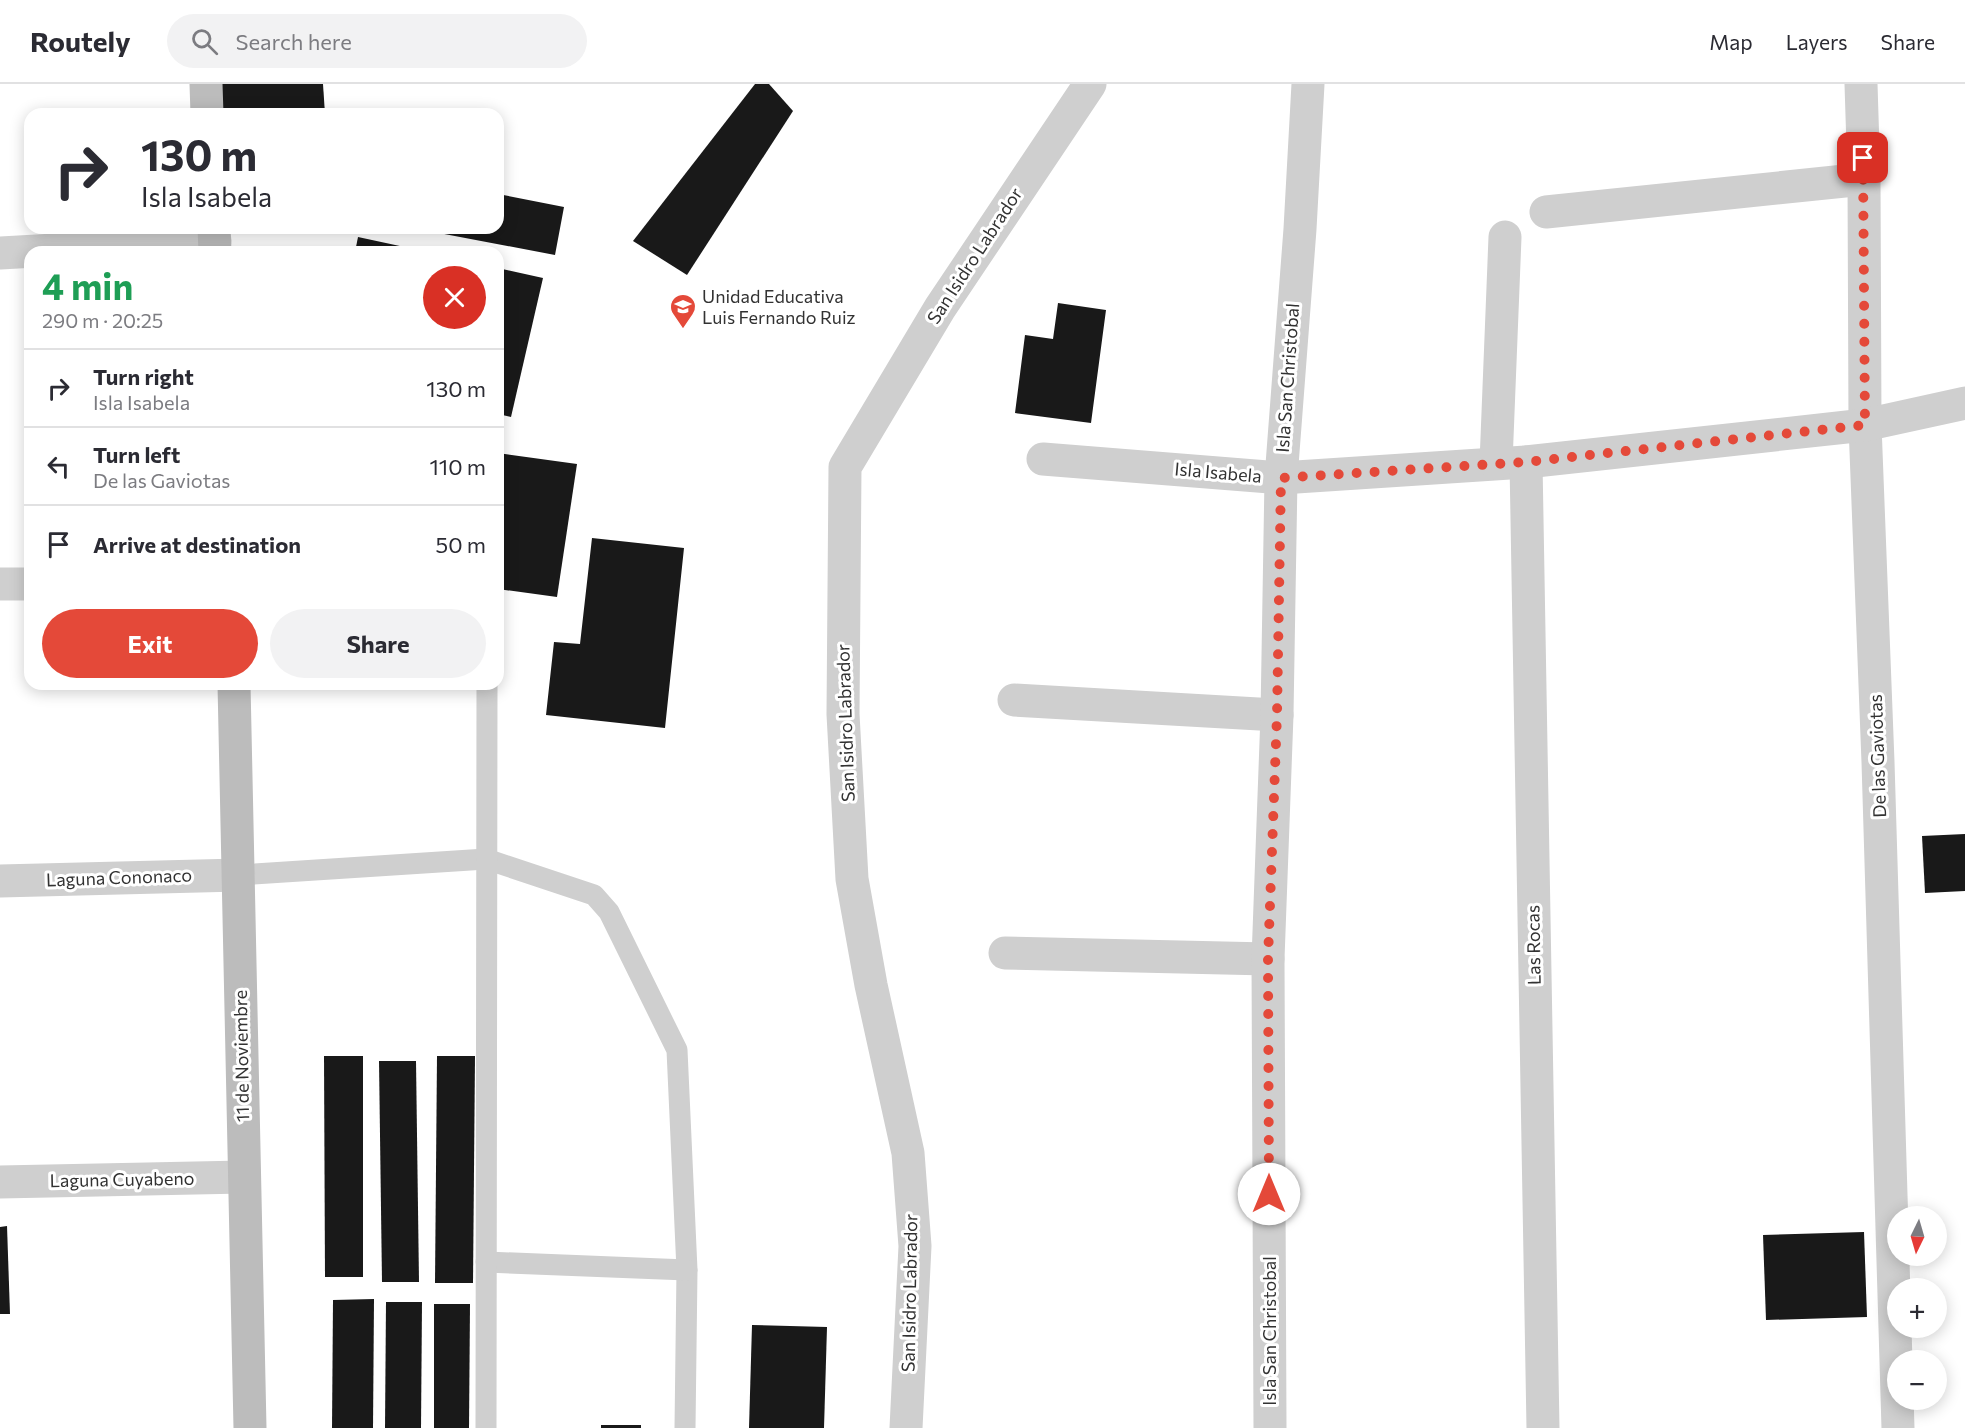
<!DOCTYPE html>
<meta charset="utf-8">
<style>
:root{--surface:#fff;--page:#f2f2f3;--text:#2b2b33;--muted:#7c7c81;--line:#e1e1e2;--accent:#e44939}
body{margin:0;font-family:Commissioner,sans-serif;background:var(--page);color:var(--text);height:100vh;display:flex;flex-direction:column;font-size:22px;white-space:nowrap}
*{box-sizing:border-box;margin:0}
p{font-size:20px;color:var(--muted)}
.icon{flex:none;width:33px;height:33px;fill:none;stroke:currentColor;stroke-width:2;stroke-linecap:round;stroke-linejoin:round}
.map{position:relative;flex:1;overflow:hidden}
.side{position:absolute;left:24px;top:162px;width:480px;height:444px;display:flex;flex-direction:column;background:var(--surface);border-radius:18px;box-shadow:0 3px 15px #0003}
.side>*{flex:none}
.banner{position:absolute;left:24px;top:24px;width:480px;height:126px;border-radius:18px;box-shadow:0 3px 15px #0003;background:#fff;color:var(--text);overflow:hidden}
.needle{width:39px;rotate:185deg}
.buttons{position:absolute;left:1887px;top:1122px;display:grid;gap:12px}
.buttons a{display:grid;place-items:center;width:60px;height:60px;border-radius:50%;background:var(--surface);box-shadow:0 3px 15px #0003;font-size:30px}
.pin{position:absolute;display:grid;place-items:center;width:51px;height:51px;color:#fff;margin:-26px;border-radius:12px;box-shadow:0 3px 9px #0006}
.me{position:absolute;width:66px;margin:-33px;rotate:0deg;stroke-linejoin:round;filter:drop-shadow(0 0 4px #0008)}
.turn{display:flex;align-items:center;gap:21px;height:126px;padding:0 18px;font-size:27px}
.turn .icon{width:78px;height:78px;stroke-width:2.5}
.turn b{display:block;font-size:42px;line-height:51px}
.round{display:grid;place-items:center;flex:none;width:63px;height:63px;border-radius:32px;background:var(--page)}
.overview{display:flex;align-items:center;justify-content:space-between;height:102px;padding:0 18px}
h1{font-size:36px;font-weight:700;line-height:45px;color:#1e9e55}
.primary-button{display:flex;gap:12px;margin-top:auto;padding:12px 18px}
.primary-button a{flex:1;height:69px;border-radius:36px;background:var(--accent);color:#fff;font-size:24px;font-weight:700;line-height:69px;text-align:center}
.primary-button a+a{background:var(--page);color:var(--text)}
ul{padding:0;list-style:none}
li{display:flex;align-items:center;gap:18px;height:78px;padding:0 18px;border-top:2px solid var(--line)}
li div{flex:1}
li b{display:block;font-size:22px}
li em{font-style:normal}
header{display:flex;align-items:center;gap:36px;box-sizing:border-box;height:84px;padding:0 30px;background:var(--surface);border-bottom:2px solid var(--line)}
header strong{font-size:28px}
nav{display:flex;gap:33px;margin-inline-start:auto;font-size:21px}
.search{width:420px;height:54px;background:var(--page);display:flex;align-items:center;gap:15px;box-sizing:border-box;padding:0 21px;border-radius:33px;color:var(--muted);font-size:22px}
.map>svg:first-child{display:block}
</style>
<header>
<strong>Routely</strong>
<div class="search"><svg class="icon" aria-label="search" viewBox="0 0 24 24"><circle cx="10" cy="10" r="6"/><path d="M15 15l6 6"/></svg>Search here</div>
<nav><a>Map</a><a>Layers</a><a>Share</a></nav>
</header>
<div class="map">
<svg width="1965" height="1344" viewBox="0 0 1965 1344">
<rect width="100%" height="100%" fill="#fff"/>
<g fill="#191919">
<path d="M217,0H323L325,30H219Z"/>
<path d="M755,0H769L793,27L687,191L633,157Z"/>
<path d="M498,110L564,123L555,171L418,145L498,144Z"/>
<path d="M358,153L423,167V168H355Z"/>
<path d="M498,184L543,194L511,333L498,330Z"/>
<path d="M1058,219L1106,226L1091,339L1015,329L1025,251L1053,255Z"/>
<path d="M498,369L577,380L557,513L498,505Z"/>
<path d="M592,454L684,464L665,644L546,631L554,558L580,560Z"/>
<path d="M1965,750V807L1925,809L1922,752Z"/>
<path d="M324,972H363V1193H325Z"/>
<path d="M437,972H475L473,1199H435Z"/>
<path d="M379,977H416L419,1198H382Z"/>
<path d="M7,1142L10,1230H0V1143Z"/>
<path d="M1864,1148L1867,1233L1766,1236L1763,1151Z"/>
<path d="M374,1215L373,1344H332L333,1216Z"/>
<path d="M386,1218H422L421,1344H385Z"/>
<path d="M434,1220H470L469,1344H434Z"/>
<path d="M752,1241L827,1243L824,1344H749Z"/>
<rect x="601" y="1341" width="40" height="3"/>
</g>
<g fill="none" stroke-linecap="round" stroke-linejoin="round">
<g stroke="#cfcfcf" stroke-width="21">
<path d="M239,791L486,775L594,811L609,828L677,966L687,1186L685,1344"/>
<path d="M486,1178L687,1186"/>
<path d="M486,1344L487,600"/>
</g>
<g stroke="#cfcfcf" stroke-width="33">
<path d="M1861,0L1864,95L1865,341L1878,678L1898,1344"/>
<path d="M1546,128L1864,95"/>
<path d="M0,169L215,157"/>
<path d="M1043,375L1281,394L1526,378L1865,341L1965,319"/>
<path d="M1526,378L1543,1344"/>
<path d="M1496,379L1505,153"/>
<path d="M0,500H30"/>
<path d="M1014,616L1277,631"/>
<path d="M0,797L239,791"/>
<path d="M1005,869L1268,875"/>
<path d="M0,1098L244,1093"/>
<path d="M906,1344L915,1162L908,1069L871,901L852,795L843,630L845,383L940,224L1090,0"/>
<path d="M1270,1344L1268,875L1277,631L1281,394L1300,145L1308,0"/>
</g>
<g stroke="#bcbcbc" stroke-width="33">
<path d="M206,0L207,30"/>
<path d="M214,144L215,168"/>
<path d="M234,600L250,1344"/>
</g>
</g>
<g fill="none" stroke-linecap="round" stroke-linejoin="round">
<path stroke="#e44939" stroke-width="10" stroke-dasharray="0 18" d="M1269,1110L1268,875L1277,631L1281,394L1526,378L1865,341L1863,74"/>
</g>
<defs>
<symbol id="school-pin" viewBox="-11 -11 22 30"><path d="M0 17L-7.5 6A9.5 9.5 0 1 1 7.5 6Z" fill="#e44939" stroke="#fff"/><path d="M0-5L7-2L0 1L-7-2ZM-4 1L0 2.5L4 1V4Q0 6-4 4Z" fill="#fff"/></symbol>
</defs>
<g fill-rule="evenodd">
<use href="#school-pin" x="668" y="208" width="30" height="40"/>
</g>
<g text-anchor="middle" stroke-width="6" stroke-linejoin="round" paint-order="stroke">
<g font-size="18" fill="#323232" stroke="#fff">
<text transform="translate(975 172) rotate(-57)" y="6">San Isidro Labrador</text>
<text transform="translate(1288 294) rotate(-86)" y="6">Isla San Christobal</text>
<text transform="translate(1218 389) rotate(5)" y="6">Isla Isabela</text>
<text transform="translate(846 639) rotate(-92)" y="6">San Isidro Labrador</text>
<text transform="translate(1878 672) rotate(-92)" y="6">De las Gaviotas</text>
<text transform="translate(119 794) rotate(-2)" y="6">Laguna Cononaco</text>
<text transform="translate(1534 861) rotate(-91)" y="6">Las Rocas</text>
<text transform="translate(242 972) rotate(-91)" y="6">11 de Noviembre</text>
<text transform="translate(122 1096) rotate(-1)" y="6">Laguna Cuyabeno</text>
<text transform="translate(910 1209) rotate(-89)" y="6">San Isidro Labrador</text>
<text transform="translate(1270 1247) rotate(-90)" y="6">Isla San Christobal</text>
</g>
<g font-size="18" fill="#323232" stroke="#fff" text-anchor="start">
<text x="702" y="219">Unidad Educativa<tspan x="702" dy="21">Luis Fernando Ruiz</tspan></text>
</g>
</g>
</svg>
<div class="buttons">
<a><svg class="needle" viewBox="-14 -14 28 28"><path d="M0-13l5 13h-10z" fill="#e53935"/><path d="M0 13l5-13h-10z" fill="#7c7c81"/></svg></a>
<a>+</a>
<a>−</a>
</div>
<div class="pin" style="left:1863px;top:74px;background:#d93025"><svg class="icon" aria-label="arrive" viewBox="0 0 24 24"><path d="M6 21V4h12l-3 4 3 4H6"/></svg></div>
<svg class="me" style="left:1269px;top:1110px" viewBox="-20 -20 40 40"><circle r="19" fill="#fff"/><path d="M0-13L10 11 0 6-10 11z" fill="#e44939"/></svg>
<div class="banner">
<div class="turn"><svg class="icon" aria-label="right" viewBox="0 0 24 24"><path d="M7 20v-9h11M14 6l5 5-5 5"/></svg><div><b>130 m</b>Isla Isabela</div></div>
</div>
<section class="side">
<div class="overview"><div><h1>4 min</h1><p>290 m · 20:25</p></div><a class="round" style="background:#d93025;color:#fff"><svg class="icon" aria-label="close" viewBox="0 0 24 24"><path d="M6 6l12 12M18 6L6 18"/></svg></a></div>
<ul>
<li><svg class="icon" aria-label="right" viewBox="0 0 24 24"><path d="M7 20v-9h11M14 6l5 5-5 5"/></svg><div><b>Turn right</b><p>Isla Isabela</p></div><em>130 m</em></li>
<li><svg class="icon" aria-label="left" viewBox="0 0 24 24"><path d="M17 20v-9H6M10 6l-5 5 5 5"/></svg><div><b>Turn left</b><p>De las Gaviotas</p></div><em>110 m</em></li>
<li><svg class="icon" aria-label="arrive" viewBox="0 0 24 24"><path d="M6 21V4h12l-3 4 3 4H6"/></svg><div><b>Arrive at destination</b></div><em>50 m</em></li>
</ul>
<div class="primary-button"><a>Exit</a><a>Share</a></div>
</section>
</div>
